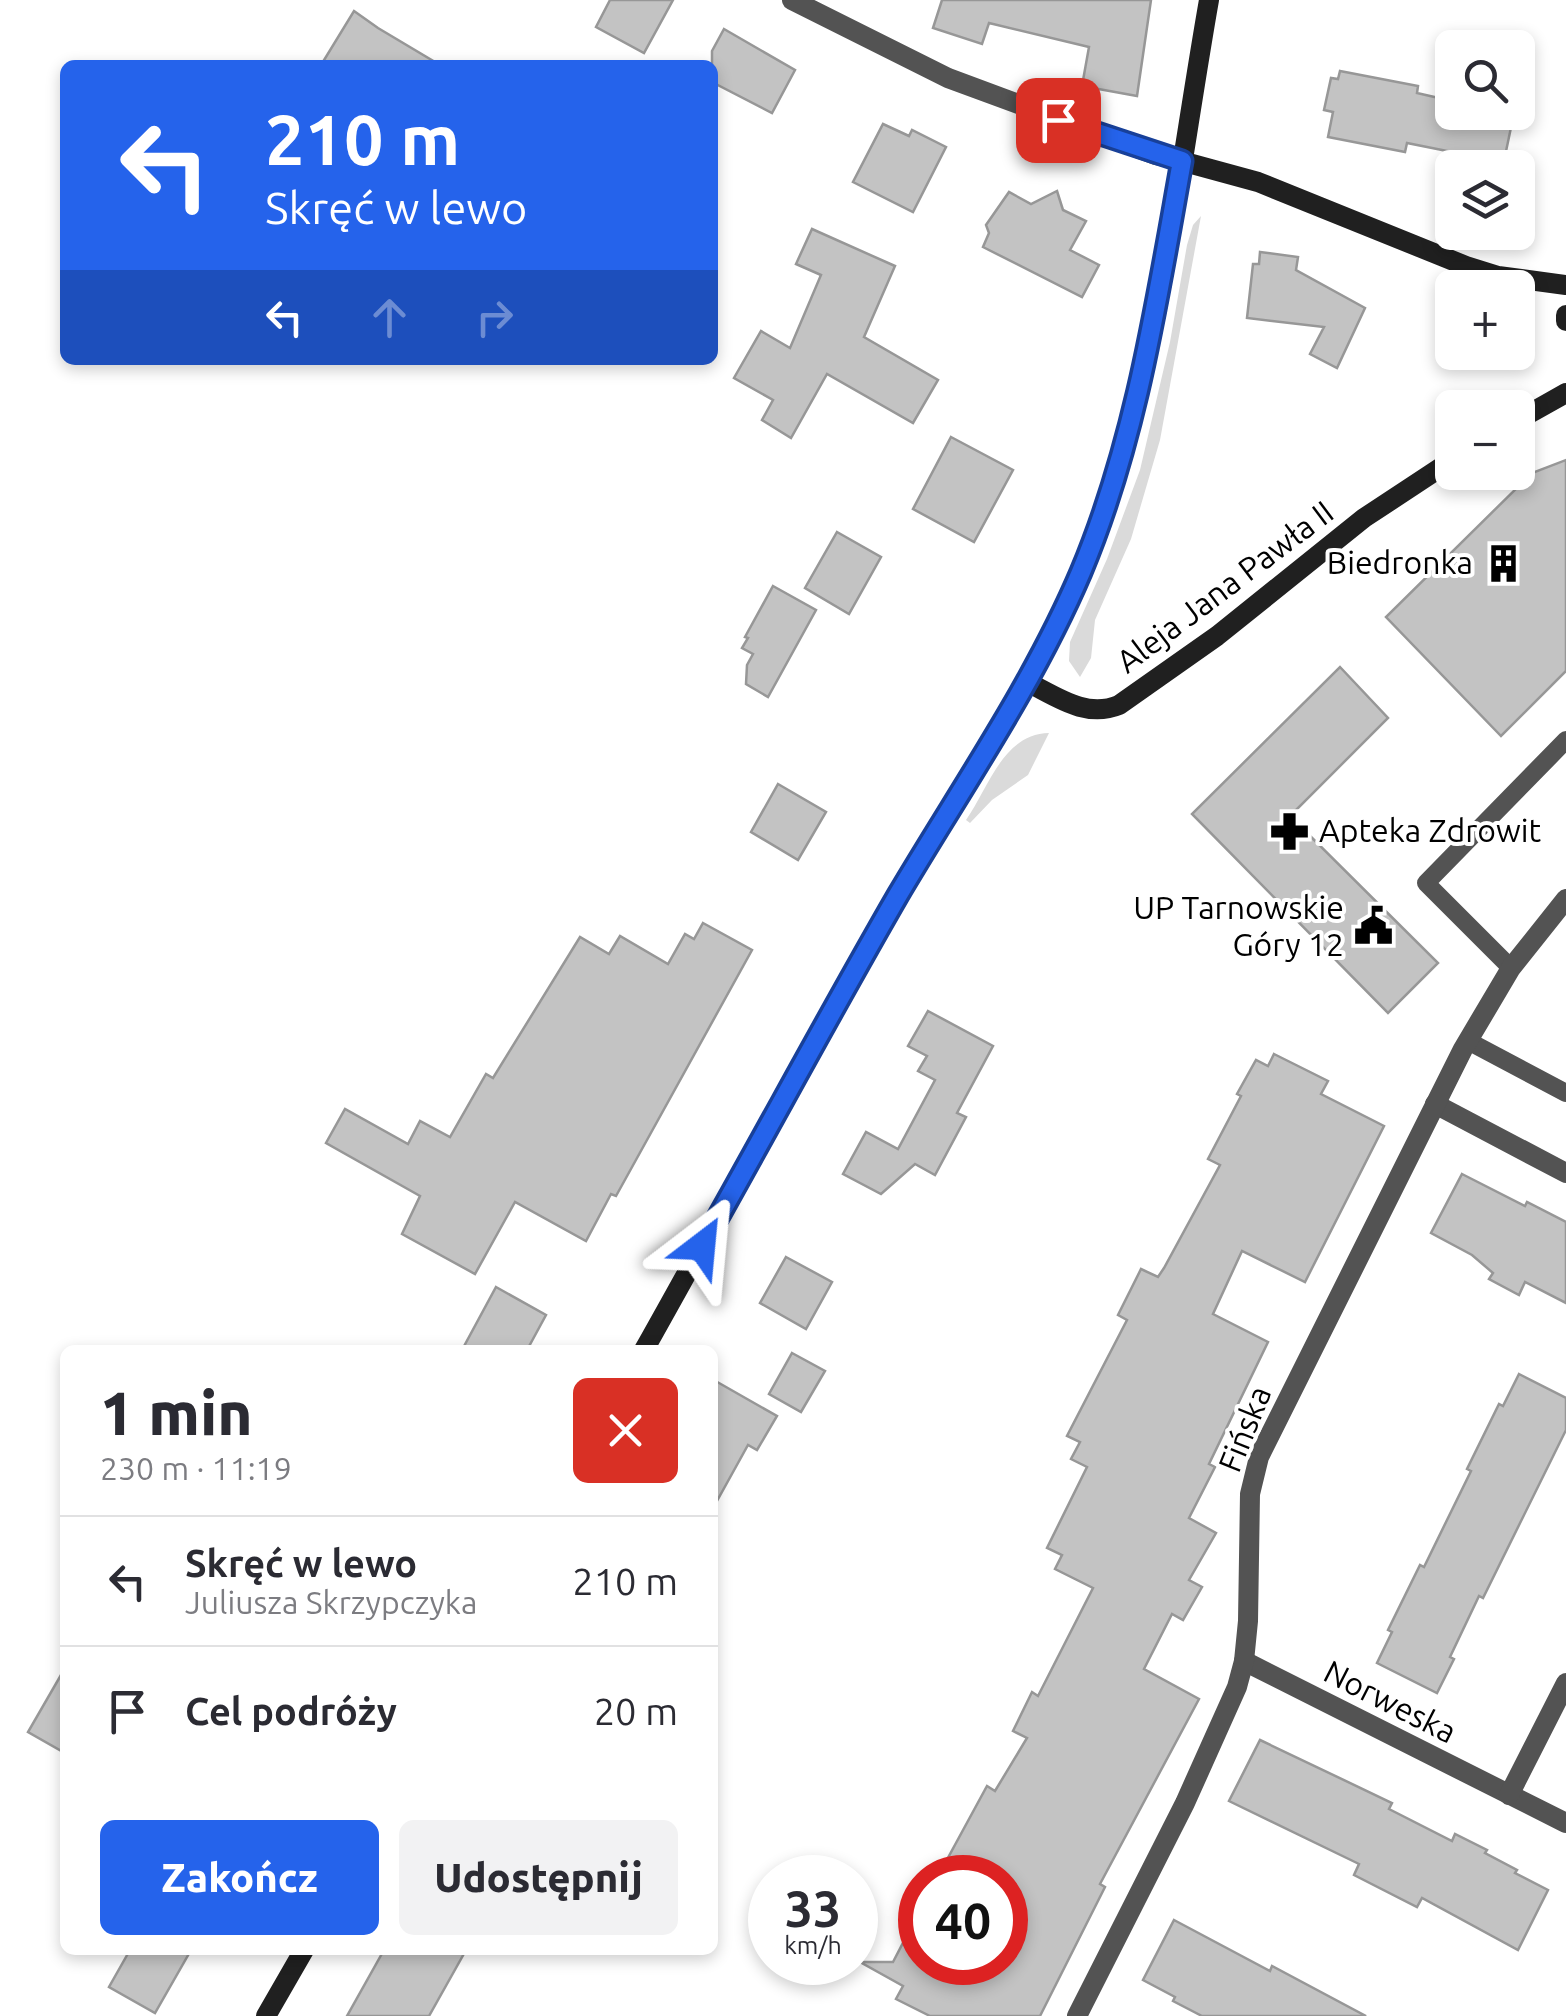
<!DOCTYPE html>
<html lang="pl">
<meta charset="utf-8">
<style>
:root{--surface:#fff;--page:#f2f2f3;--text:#2b2b33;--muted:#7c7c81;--line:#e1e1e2;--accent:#2563eb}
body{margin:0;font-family:Ubuntu,sans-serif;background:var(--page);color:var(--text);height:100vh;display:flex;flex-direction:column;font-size:38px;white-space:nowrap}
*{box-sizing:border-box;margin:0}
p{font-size:32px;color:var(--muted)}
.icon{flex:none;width:55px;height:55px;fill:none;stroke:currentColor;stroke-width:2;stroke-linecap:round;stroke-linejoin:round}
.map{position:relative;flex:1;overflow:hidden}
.panel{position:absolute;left:60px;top:1345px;width:658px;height:610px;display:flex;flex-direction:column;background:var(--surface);border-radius:15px;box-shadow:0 5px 15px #0003}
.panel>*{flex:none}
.guide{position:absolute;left:60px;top:60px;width:658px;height:305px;border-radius:15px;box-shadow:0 5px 15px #0003;background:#2563eb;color:#fff;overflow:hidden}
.buttons{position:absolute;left:1435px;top:30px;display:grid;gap:20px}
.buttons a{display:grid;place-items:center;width:100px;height:100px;border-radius:15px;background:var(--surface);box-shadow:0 5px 15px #0003;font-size:50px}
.speed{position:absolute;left:748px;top:1855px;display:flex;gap:20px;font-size:50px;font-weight:700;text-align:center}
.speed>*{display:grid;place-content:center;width:130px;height:130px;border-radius:50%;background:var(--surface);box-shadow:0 5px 15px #0003;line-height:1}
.speed small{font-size:25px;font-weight:400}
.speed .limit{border:15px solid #d22;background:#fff;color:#111}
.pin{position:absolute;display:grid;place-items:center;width:85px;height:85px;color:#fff;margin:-42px;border-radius:20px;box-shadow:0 5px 15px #0006}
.me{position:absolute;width:110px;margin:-55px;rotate:29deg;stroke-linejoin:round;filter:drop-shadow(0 0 8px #0008)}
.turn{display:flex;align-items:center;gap:35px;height:210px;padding:0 40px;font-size:45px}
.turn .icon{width:130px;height:130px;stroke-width:2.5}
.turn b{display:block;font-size:70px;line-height:85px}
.lanes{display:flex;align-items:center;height:95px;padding:0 40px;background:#0003;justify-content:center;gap:50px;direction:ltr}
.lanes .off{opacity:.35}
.round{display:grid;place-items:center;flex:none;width:105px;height:105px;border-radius:15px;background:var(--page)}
.summary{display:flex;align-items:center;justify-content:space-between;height:170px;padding:0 40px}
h1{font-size:60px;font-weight:800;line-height:75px}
.cta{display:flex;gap:20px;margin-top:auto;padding:20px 40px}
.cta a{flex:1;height:115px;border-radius:15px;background:var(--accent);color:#fff;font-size:40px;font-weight:800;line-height:115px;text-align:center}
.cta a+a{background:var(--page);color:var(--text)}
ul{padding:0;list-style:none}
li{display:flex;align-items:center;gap:30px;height:130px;padding:0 40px;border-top:2px solid var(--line)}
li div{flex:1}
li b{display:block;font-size:38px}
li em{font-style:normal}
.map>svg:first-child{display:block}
</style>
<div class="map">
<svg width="1566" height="2016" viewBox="0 0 1566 2016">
<rect width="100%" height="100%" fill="#fff"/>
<g fill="#dadada">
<path d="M1201,216L1160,440L1131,539L1095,620L1091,658L1080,677L1069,661L1070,642L1107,559L1140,470L1170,342L1187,245L1193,225Z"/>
<path d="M1049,733L1028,775L992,800L970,823L966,820C989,787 1003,734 1049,733Z"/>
</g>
<g fill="#c3c3c3" stroke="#979797" stroke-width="2.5">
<path d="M610,0H673L644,53L596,27Z"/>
<path d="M942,0H1151L1137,96L1082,86L1089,47L989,23L982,44L933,28Z"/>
<path d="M354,11L378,28L440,65H321Z"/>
<path d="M724,29L795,70L772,113L712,82V51Z"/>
<path d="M1340,71L1418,86L1417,93L1452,101V112H1506L1505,116L1513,118L1505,156L1498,155L1497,161L1407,143L1405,152L1328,137L1333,112L1324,110L1331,78L1338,79Z"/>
<path d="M883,124L909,136L912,130L946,147L913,212L853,182Z"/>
<path d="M1057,191L1063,210L1086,221L1070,250L1099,265L1082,297L983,247L989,233L986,225L1009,192L1031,204Z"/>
<path d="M812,229L895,266L864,337L938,380L913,423L827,374L791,438L762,420L773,400L734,378L761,331L790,348L821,275L796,264Z"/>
<path d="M1260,252L1298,257L1296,270L1365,308L1337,368L1310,354L1324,327L1247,318L1253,264H1259Z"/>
<path d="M951,437L1013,470L974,542L913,509Z"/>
<path d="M1566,460V671L1501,736L1386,617L1532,473Z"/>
<path d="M837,532L881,557L849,614L805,588Z"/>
<path d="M773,586L816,610L768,697L746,684L747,665L753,654L742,648L748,638L745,637Z"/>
<path d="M1340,667L1388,718L1290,816L1438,963L1388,1013L1192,814Z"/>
<path d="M778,784L826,812L798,860L751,832Z"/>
<path d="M703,923L752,950L616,1196L611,1194L586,1241L515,1202L475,1274L402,1234L420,1196L326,1143L345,1109L408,1144L420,1121L450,1137L486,1074L493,1078L580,937L609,954L620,936L668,964L685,934L694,939Z"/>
<path d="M928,1011L993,1046L957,1113L966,1117L935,1175L915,1164L881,1194L843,1174L866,1132L898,1149L935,1080L918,1071L927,1056L908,1046Z"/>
<path d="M1274,1054L1328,1081L1321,1094L1384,1126L1305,1282L1242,1251L1213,1314L1268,1342L1209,1464L1215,1467L1189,1518L1216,1533L1189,1580L1202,1587L1183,1620L1172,1614L1144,1669L1199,1699L1100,1884L1105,1887L1040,2016H930L896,1999L903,1986L860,1962H893L920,1910V1962H1005V1878H937L987,1786L995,1791L1027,1738L1013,1731L1032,1692L1038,1696L1093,1588L1055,1569L1062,1555L1047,1548L1087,1467L1071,1459L1080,1442L1067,1436L1127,1320L1118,1315L1141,1269L1158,1277L1164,1268L1220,1165L1208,1159L1241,1096L1237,1094L1256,1060L1268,1066Z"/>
<path d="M1462,1174L1525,1206L1527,1202L1566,1222V1303L1525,1282L1519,1295L1489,1279L1493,1273L1472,1255L1431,1233Z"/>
<path d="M786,1257L832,1282L806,1329L760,1303Z"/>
<path d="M496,1287L546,1315L527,1350H462Z"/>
<path d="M792,1353L825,1371L801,1412L769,1394Z"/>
<path d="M1519,1374L1566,1398V1430L1483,1598L1479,1596L1450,1657L1454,1659L1437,1693L1377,1663L1392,1632L1388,1630L1420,1565L1424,1567L1471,1471L1467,1469L1499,1404L1503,1406Z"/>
<path d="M712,1379L777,1416L757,1450L748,1445L712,1510Z"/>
<path d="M65,1668V1753L28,1732Z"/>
<path d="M1260,1740L1392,1803L1389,1809L1452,1841L1455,1834L1487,1850L1485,1853L1517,1870L1515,1873L1548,1890L1518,1950L1422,1898L1417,1907L1354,1875L1359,1864L1229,1801Z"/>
<path d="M1174,1920L1270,1971L1272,1966L1366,2016H1202L1173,2001L1175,1997L1143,1980Z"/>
<path d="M130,1950H191L155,2013L109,1987Z"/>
<path d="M384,1950H466L429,2016H347Z"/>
</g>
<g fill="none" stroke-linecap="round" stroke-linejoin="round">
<g stroke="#535353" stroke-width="18">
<path d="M1511,968L1426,883L1566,740"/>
<path d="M1468,1041L1566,1093"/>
</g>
<g stroke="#535353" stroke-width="20">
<path d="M792,0L948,78L1156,155L1181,161"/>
<path d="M1435,1104L1566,1173"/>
<path d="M1244,1661L1566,1823"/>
<path d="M1509,1795L1566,1683"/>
<path d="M1077,2016L1185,1803L1237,1687L1244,1661L1248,1621L1250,1494L1259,1457L1463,1049L1511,968L1566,899"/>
</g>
<g stroke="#202020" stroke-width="20">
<path d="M1181,161L1258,182L1466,266L1498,276L1566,285"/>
<path d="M1566,315V321"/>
<path d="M1518,420L1566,393"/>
<path d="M1025,681C1056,696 1085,719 1119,705L1217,636L1364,518L1452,460"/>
<path d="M644,1350C729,1199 811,1045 898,895C971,770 1057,648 1104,510C1161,346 1179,170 1209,0"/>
<path d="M266,2016L304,1950"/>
</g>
</g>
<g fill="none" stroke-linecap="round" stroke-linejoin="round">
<defs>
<path id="route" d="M702,1246C768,1129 831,1011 898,895C960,790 1033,685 1081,572C1136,441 1157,300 1182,161L1058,120"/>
</defs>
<use href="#route" stroke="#184099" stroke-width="25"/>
<use href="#route" stroke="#2563eb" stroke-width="18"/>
</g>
<defs>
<symbol id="building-bare" viewBox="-9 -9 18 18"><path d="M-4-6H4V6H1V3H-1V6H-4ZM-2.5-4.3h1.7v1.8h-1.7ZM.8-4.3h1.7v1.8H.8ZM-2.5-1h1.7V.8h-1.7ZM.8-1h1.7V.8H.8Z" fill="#000" stroke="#fff" stroke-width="2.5" paint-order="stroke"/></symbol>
<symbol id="pharmacy-bare" viewBox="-9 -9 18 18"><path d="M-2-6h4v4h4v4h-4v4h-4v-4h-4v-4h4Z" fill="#000" stroke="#fff" stroke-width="2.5" paint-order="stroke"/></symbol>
<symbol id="civic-bare" viewBox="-9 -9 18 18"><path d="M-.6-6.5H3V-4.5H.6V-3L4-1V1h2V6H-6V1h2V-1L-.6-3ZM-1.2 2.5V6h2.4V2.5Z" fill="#000" stroke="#fff" stroke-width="2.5" paint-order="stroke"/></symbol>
</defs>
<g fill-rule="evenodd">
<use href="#building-bare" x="1476" y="536" width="55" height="55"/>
<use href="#pharmacy-bare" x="1262" y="804" width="55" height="55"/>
<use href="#civic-bare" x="1346" y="898" width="55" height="55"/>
</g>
<g text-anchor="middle" stroke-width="8" stroke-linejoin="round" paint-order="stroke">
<g font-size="32" fill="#000" stroke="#fff" text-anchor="end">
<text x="1473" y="574">Biedronka</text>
<text x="1319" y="842" text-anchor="start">Apteka Zdrowit</text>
<text x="1344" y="919">UP Tarnowskie<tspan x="1344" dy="37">Góry 12</tspan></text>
</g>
<g font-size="32" fill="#000" stroke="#fff">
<text transform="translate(1225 587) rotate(-37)" y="11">Aleja Jana Pawła II</text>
<text transform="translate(1245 1429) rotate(-68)" y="11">Fińska</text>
<text transform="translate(1390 1702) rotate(27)" y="11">Norweska</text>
</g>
</g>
</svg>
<div class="buttons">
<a><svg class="icon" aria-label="search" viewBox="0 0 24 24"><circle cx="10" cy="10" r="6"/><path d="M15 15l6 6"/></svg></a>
<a><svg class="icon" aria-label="layers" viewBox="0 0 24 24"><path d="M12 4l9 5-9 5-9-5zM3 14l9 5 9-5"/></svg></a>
<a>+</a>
<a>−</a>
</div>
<div class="speed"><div>33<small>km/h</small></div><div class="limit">40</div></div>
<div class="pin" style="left:1058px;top:120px;background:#d93025"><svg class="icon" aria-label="arrive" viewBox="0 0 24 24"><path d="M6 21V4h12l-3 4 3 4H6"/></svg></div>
<svg class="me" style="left:702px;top:1246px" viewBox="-20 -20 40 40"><path d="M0-17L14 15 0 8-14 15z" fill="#2563eb" stroke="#fff" stroke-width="4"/></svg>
<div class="guide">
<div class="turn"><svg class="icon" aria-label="left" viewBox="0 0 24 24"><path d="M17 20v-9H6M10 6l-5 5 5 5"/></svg><div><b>210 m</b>Skręć w lewo</div></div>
<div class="lanes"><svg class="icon" aria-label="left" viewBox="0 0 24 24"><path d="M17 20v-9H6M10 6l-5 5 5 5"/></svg><svg class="icon off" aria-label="ahead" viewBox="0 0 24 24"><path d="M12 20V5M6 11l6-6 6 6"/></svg><svg class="icon off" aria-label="right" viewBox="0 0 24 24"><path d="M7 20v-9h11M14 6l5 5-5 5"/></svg></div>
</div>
<section class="panel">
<div class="summary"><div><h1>1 min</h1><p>230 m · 11:19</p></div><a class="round" style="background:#d93025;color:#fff"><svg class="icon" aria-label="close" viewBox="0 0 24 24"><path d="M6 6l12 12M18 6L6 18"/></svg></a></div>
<ul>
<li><svg class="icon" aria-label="left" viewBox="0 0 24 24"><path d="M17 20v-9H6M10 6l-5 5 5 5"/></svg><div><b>Skręć w lewo</b><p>Juliusza Skrzypczyka</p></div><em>210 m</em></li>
<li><svg class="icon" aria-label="arrive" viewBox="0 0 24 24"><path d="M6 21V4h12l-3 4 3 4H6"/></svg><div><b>Cel podróży</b></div><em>20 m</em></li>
</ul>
<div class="cta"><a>Zakończ</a><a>Udostępnij</a></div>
</section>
</div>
